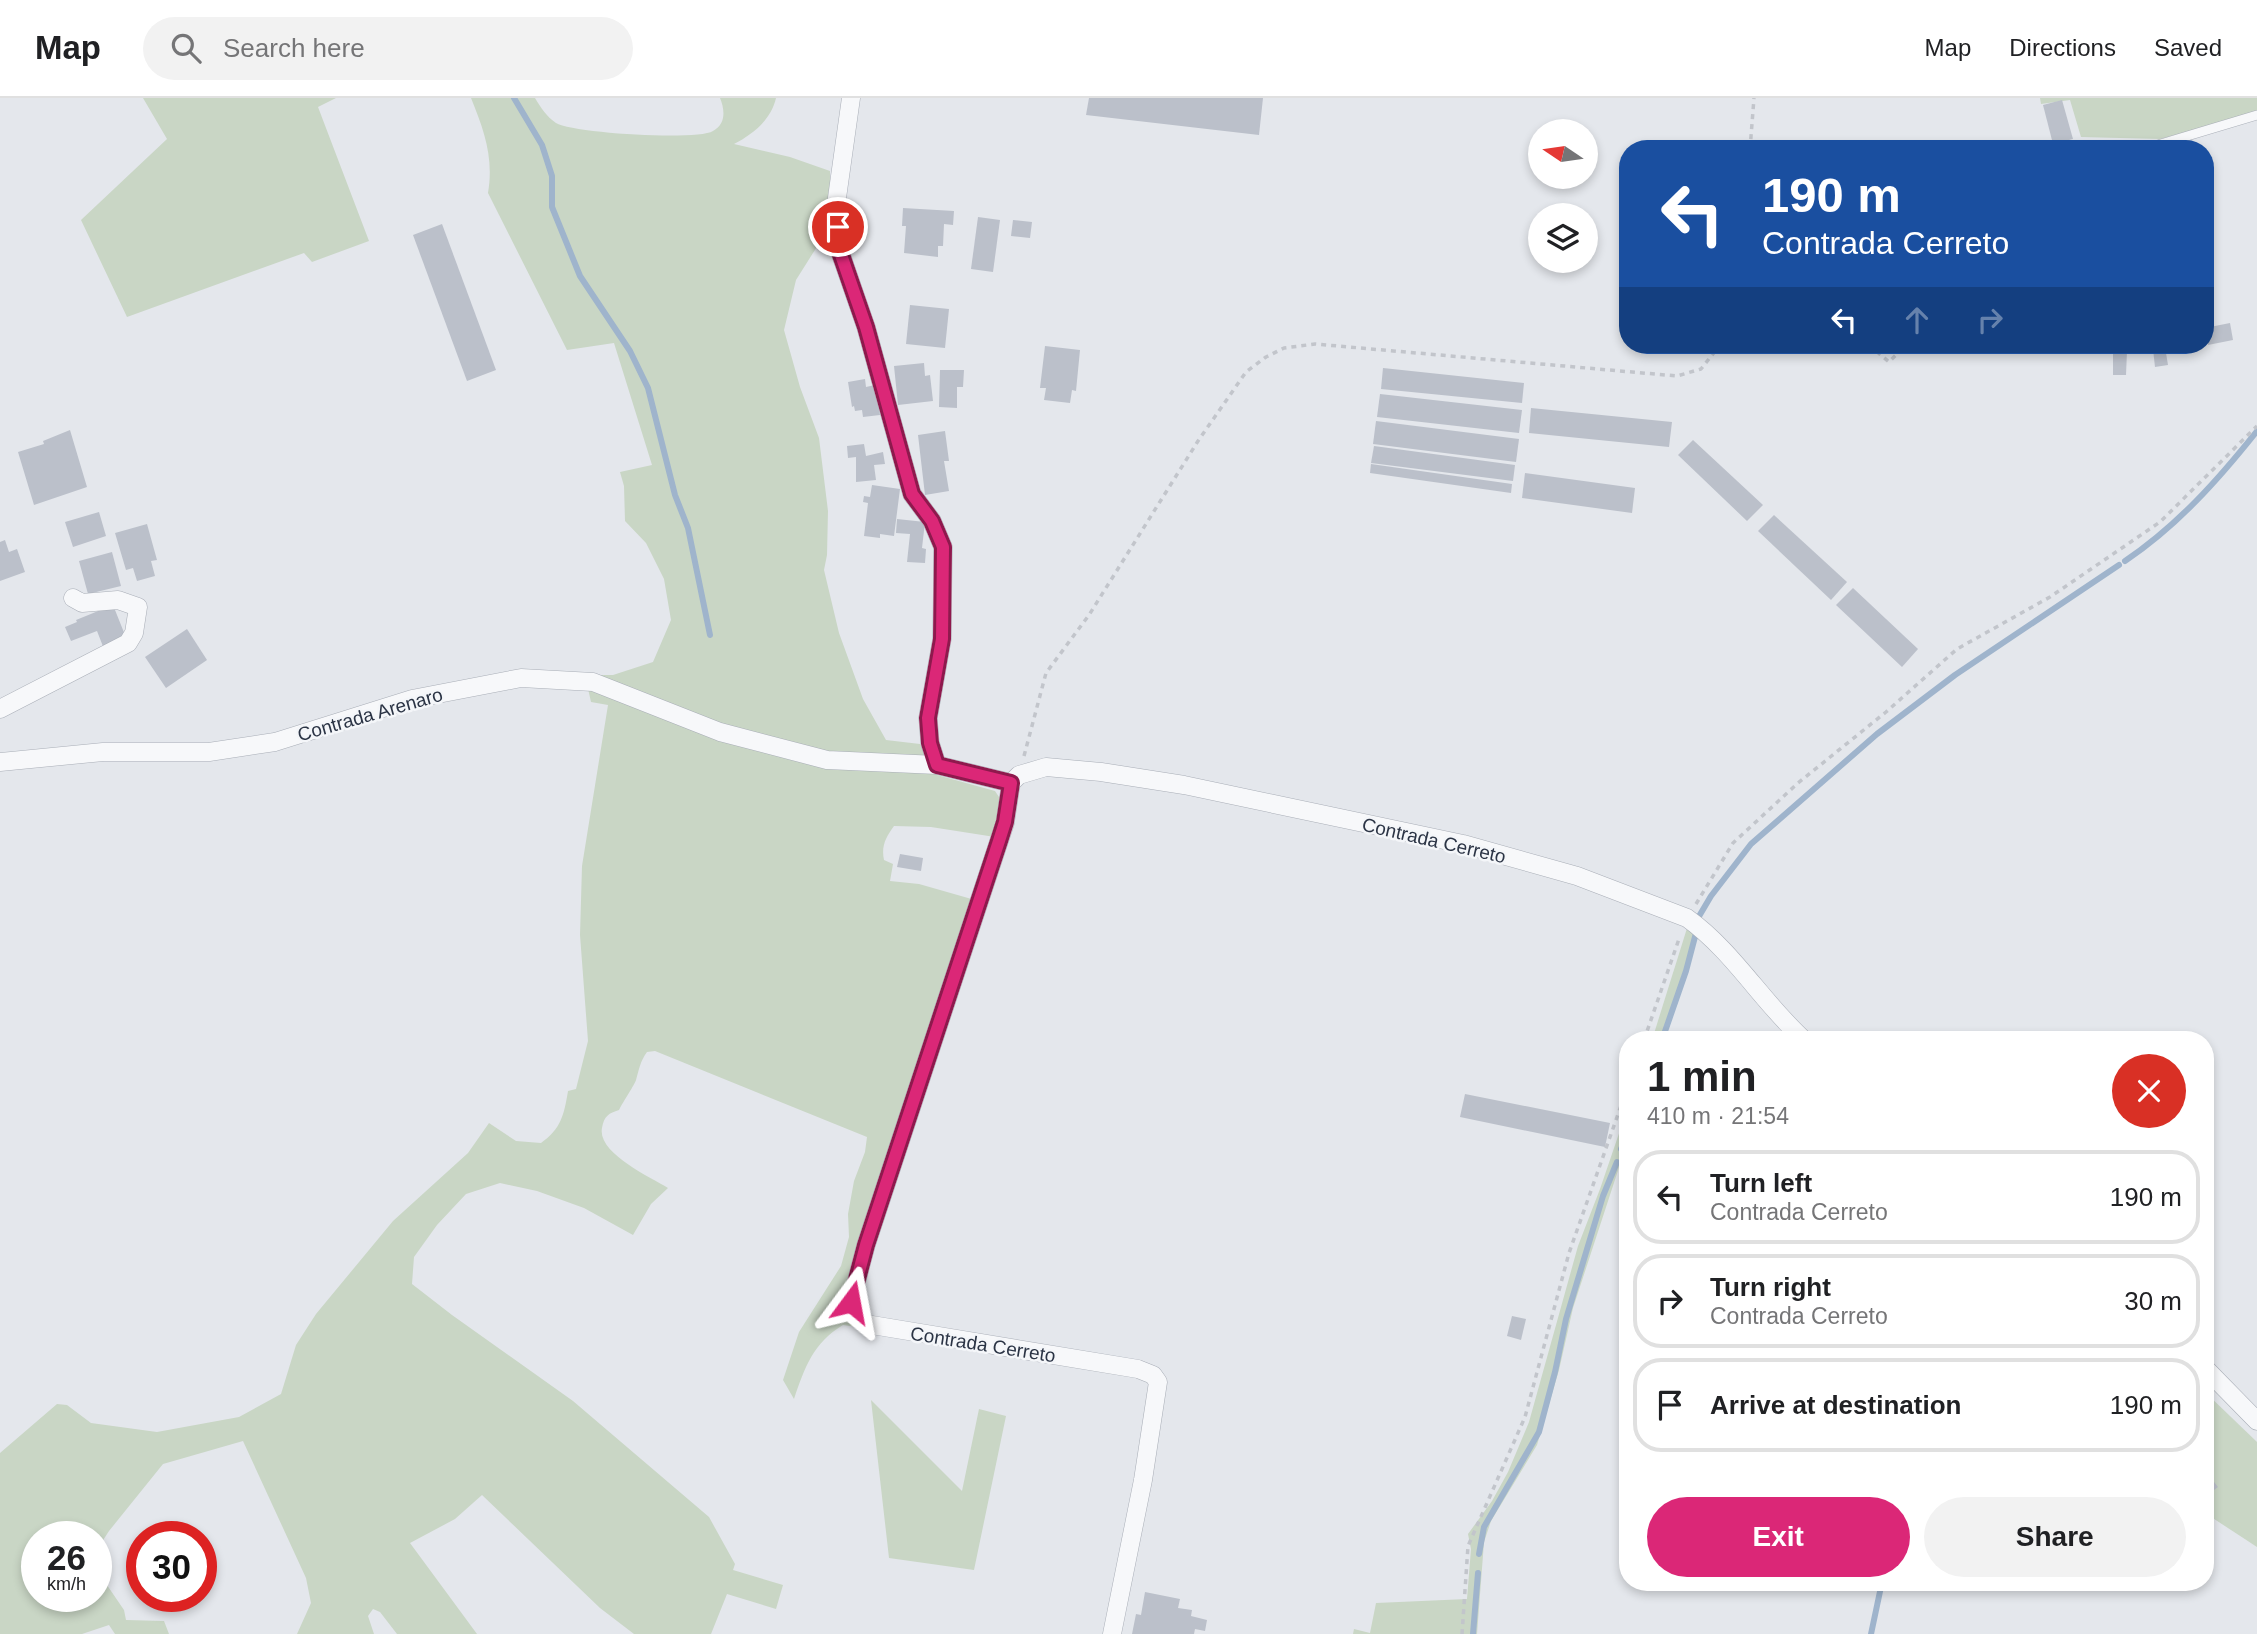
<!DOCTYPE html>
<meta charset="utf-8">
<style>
:root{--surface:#fff;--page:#f2f2f2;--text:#202124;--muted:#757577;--line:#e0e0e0;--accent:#db2777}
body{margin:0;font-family:Helvetica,sans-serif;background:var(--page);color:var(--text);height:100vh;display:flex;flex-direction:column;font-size:26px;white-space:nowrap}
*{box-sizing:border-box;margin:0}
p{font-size:23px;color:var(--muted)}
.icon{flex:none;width:38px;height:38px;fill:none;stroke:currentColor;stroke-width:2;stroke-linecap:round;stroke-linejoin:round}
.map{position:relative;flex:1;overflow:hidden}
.details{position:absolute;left:1619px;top:933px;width:595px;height:560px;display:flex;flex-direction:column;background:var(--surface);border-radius:28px;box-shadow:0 4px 10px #0003}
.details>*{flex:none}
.banner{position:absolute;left:1619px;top:42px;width:595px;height:214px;border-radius:28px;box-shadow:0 4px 10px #0003;background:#1a4fa0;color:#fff;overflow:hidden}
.needle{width:46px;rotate:283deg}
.controls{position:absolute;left:1528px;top:21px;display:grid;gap:14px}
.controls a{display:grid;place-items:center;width:70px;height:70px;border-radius:50%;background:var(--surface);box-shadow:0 4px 10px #0003;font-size:35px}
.speed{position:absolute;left:21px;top:1423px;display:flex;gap:14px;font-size:35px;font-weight:700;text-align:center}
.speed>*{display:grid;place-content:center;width:91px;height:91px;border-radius:50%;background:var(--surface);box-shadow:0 4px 10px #0003;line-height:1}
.speed small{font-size:18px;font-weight:400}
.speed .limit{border:10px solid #d22;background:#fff;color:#111}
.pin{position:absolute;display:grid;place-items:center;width:60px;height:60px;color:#fff;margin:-30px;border:4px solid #fff;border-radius:50%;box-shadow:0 2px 7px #0007}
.me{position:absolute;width:77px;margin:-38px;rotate:13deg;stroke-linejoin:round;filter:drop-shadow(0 0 5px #0008)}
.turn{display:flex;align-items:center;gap:24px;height:147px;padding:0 28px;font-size:32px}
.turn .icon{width:91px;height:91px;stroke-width:2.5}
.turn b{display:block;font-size:49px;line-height:60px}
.lanes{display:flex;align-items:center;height:66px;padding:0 28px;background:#0003;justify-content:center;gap:35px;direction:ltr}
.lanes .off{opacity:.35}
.round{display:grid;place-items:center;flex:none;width:74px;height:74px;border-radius:37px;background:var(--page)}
.headline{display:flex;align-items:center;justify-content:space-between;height:119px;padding:0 28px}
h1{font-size:42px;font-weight:800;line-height:52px}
.primary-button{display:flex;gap:14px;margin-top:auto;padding:14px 28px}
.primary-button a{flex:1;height:80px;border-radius:42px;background:var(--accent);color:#fff;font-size:28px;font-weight:800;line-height:80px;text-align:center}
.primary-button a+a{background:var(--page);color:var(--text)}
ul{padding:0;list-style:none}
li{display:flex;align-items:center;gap:21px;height:94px;margin:0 14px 10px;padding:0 14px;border:4px solid var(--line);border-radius:28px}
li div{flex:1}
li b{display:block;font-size:26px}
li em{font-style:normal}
header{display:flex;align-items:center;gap:42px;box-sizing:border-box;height:98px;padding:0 35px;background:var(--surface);border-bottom:2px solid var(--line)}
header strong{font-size:33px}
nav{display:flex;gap:38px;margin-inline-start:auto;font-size:24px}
.search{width:490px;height:63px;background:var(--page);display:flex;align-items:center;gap:18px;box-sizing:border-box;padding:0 24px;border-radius:38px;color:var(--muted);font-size:26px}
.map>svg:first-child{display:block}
</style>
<header>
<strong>Map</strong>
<div class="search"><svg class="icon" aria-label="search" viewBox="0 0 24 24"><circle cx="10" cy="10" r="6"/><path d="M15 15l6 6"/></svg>Search here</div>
<nav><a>Map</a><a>Directions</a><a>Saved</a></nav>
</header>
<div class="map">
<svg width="2257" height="1536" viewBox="0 0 2257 1536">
<rect width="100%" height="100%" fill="#e4e7ec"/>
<g fill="#c9d6c5">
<path d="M143,0H336L318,9L369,143L312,164L304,155L127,219L81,122L167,41Z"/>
<path d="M471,0H535C541,10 547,19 556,25C572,35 697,43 713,33C726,26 725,12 720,0H776C771,22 753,36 734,46L790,59L830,73V128L796,182L784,232L800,289L819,340L828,413L827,457L824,472L839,535L863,601L886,642L920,646L937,677L995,693L1003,705L995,739L931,729L894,728C886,739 881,748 884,762L893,766L890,783L919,786L975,802L845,1210L857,1229L843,1227C813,1245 805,1269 794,1301L783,1282L799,1234L841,1168L849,1139L848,1116L854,1083L865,1054L867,1039L655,953L647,954C640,964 639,971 636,982C635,986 623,1004 619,1012C609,1015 604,1018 602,1030C597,1055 650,1079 668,1090L651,1106L633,1137L584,1110L537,1093L500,1085L466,1096L437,1127L414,1159L412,1186L452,1217L573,1303L709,1419L735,1466L733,1472L783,1487L776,1511L727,1496L711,1536H634L600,1510L482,1397L455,1421L410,1445L477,1536H397L380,1514L373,1511L368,1518L374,1536H297L311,1505L306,1480L243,1343L163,1366L109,1433L96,1453V1438H37V1498H96V1471L124,1512L126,1522L164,1523L169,1536H115L109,1527L82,1536H0V1355L57,1306L67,1307L91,1325L157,1334L239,1319L281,1296L296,1247L316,1216L393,1123L468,1055L489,1025L516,1043L541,1045C561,1031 564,1017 568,993L576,991L588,943L580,837L582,768L608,607L591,604L585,577H613L653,564L671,522L664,481L646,445L625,423L624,388L620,374L652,367L614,245L567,252L488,95C494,60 484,32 471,0Z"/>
<path d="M2040,0H2257V15L2160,41L2081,39L2070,2L2041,6Z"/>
<path d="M1688,827L1698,836L1664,941L1652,942Z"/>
<path d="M1627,1012V1045L1573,1210L1559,1272L1537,1347L1491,1423L1484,1444L1477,1536H1353L1354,1531L1370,1535L1376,1505L1467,1501L1471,1451L1468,1436L1492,1403L1508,1374L1529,1324L1578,1148L1600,1091Z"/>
<path d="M2205,1294L2257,1344V1449L2205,1415Z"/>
<path d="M871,1302L962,1393L979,1311L1006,1318L974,1472L889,1460Z"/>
</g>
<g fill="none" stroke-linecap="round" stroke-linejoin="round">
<g stroke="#9fb4cc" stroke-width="6">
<path d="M514,0L542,47L552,78V109L580,178L630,253L648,290L675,397L688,430L710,537"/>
<path d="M2125,463C2177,428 2218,382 2257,333"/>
<path d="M1698,820L1711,798L1751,746L1877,636L1955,577L2119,467"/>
<path d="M1662,942L1686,873L1696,835"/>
<path d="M1621,1051L1628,1035"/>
<path d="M1479,1456L1484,1429L1539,1334L1555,1274L1566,1221L1603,1098L1617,1064"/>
<path d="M1473,1536L1478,1475"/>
<path d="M1871,1536L1882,1484"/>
</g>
</g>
<g fill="#bbc0ca">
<path d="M1089,0H1263L1259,37L1086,17Z"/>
<path d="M2062,2L2073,41L2053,46L2043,7Z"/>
<path d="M903,110L954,113L953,127L944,126L943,148H938V159L904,155L906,128H902Z"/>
<path d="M978,119L1000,122L993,174L971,171Z"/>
<path d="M1013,122L1032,124L1030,140L1011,138Z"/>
<path d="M442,126L496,272L467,283L413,137Z"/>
<path d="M910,207L949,211L945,250L906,246Z"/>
<path d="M2230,225L2233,242L2208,247L2205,230Z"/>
<path d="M1045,248L1080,252L1076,293L1072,292L1070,305L1044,302L1046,290H1040Z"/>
<path d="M2165,249L2168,267L2155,269L2153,251Z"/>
<path d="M2113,253H2127L2126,277H2113Z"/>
<path d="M924,265L925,278L930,277L933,303L898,307L894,268Z"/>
<path d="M1383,270L1524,285L1522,305L1381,291Z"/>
<path d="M940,272H964L963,289H957V310L939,309Z"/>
<path d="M865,281L866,289L875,287L880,317L863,319L862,312L855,313L854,308L852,309L848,284Z"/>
<path d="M1380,296L1522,312L1519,335L1377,319Z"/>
<path d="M1531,310L1672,324L1669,349L1529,335Z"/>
<path d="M1376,323L1519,341L1516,364L1373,346Z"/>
<path d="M70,332L87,389L34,407L18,354L44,346L43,343Z"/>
<path d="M945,333L949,363H944L949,393L925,397L918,337Z"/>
<path d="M1693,342L1763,407L1747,423L1678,357Z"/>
<path d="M864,346L866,358L883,354L885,366L874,367L876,382L856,384V359L848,360L847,348Z"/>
<path d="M1374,348L1515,367L1513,383L1371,365Z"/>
<path d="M1371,366L1512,386L1511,395L1370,375Z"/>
<path d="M1525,375L1635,390L1632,415L1522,400Z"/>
<path d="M872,387L900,391L894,438L880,436V440L864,438L868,405L863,404L864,398L870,399Z"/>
<path d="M99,414L106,438L73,449L65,424Z"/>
<path d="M1774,417L1847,484L1831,502L1758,433Z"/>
<path d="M897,421L925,424L922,450L926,451L925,465L907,464L910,436L896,435Z"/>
<path d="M147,426L157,462L151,463L155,478L137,483L133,470L126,472L115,435Z"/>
<path d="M5,442L9,454L17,451L25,474L0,483V444Z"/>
<path d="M112,454L121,488L88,496L79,463Z"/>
<path d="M1853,490L1918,551L1902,569L1836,507Z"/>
<path d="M113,507L127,542L104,551L97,533L71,543L65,529L77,524L76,522Z"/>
<path d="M187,531L207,562L166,590L145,559Z"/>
<path d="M900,756L923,760L921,773L897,769Z"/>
<path d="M1465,996L1610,1025L1605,1049L1460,1019Z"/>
<path d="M1512,1218L1526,1221L1521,1242L1507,1238Z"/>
<path d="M2205,1364L2211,1373L2207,1375L2218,1389L2205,1399Z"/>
<path d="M1145,1494L1180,1501L1178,1510L1192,1512L1191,1518L1207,1522L1205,1533L1195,1531L1194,1536H1132L1136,1516L1141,1517Z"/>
</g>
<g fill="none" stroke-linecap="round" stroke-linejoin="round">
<defs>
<path id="lane" d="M2144,51L2257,17"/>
<g id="street">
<path d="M851,0L836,107L839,151L866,229L912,396L932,423L943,449L942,541L928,620L930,645L937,667L1011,685L1005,725L866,1147L851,1204L866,1226L1138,1271L1153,1277L1158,1284L1143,1382L1112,1536"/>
<path d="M0,611L128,545L134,535L138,509L118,502L82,505L73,500"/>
<path d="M0,664L103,654H209L275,644L412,601L521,580L593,584L720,634L827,662L937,667"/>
<path d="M1011,685L1019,677L1046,669L1101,674L1184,687L1463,746L1577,778L1687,820C1733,853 1762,904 1804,942"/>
<path d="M2205,1270L2257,1323"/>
</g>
</defs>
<use href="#lane" stroke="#a9aeb7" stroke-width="10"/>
<use href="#street" stroke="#a9aeb7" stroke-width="19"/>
<g stroke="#c2c5cb" stroke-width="3.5" stroke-dasharray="5 5" stroke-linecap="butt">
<path d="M1750,51L1754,0"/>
<path d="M1869,247L1889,264L1906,247"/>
<path d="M1024,658L1046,575L1089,517L1198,343L1246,274L1266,259L1284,250L1315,246L1677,278L1701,271L1720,247"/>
<path d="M1696,806L1733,745L1798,685L1886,614L1957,551L2050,499L2160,424L2257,328"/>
<path d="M1644,942L1680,838"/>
<path d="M1462,1536L1468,1448L1525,1319L1569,1155L1628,988"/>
</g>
<use href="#lane" stroke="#f7f8fa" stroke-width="9"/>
<use href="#street" stroke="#f7f8fa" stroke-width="18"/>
</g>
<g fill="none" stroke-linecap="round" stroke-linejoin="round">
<defs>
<path id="route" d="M838,129L839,151L866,229L912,396L932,423L943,449L942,541L928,620L930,645L937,667L1011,685L1005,724L999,743L866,1147L851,1204"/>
</defs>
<use href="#route" stroke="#8e194d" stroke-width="18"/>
<use href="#route" stroke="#db2777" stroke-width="12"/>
</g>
<g text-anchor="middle" stroke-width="5" stroke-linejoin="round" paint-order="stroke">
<g font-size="19" fill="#2b3445" stroke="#f4f6f9">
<text transform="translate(370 616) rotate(-16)" y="7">Contrada Arenaro</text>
<text transform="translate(1434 742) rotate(13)" y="7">Contrada Cerreto</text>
<text transform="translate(983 1246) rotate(9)" y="7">Contrada Cerreto</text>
</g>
</g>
</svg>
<div class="controls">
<a><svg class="needle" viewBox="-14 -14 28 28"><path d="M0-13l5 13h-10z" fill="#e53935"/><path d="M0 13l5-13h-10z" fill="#757577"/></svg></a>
<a><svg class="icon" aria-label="layers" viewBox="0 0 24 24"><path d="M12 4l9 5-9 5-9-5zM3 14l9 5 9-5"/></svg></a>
</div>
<div class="speed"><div>26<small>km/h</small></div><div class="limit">30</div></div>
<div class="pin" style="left:838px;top:129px;background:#d93025"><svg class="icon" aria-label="arrive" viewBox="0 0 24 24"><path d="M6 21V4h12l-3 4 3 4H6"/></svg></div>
<svg class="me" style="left:851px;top:1204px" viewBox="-20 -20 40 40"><path d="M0-17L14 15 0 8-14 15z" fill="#db2777" stroke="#fff" stroke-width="4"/></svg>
<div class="banner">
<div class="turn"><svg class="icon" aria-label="left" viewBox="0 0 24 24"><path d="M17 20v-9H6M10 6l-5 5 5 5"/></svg><div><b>190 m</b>Contrada Cerreto</div></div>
<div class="lanes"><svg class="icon" aria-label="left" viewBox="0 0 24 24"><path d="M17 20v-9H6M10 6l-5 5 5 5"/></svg><svg class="icon off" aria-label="ahead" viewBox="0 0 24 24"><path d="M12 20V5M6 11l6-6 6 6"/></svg><svg class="icon off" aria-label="right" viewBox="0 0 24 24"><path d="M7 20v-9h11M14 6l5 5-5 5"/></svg></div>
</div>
<section class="details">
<div class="headline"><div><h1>1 min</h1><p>410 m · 21:54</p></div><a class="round" style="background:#d93025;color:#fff"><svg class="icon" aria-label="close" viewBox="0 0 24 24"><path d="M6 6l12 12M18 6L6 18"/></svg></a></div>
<ul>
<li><svg class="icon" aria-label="left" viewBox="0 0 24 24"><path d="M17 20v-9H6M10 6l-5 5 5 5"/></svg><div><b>Turn left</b><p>Contrada Cerreto</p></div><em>190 m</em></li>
<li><svg class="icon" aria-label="right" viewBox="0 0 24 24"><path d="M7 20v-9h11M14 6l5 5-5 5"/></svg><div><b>Turn right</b><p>Contrada Cerreto</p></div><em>30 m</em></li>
<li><svg class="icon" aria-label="arrive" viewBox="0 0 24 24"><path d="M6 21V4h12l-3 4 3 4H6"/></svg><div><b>Arrive at destination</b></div><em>190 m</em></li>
</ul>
<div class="primary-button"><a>Exit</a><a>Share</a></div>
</section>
</div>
